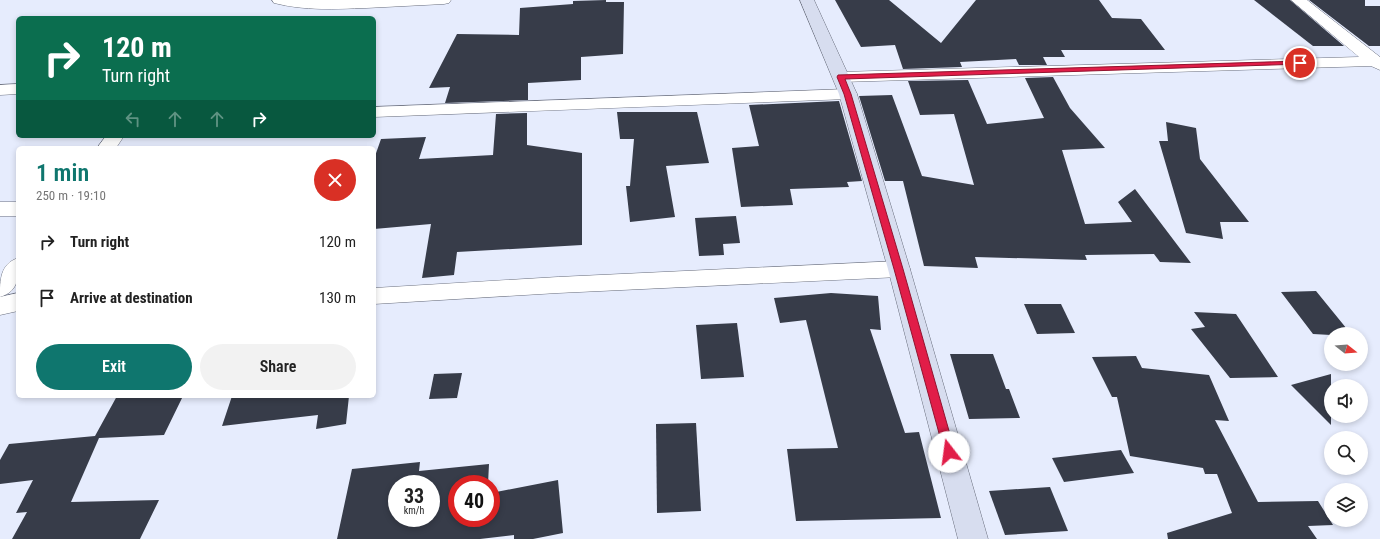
<!DOCTYPE html>
<meta charset="utf-8">
<style>
:root{--surface:#fff;--page:#f2f2f2;--text:#222;--muted:#767676;--accent:#0f766e}
body{margin:0;font-family:"Roboto Condensed",sans-serif;background:var(--page);color:var(--text);height:100vh;display:flex;flex-direction:column;font-size:15px;white-space:nowrap}
*{box-sizing:border-box;margin:0}
p{font-size:13px;color:var(--muted)}
.icon{flex:none;width:22px;height:22px;fill:none;stroke:currentColor;stroke-width:2;stroke-linecap:round;stroke-linejoin:round}
.map{position:relative;flex:1;overflow:hidden}
.drawer{position:absolute;left:16px;top:146px;width:360px;height:252px;display:flex;flex-direction:column;background:var(--surface);border-radius:6px;box-shadow:0 2px 6px #0003}
.drawer>*{flex:none}
.top-card{position:absolute;left:16px;top:16px;width:360px;height:122px;border-radius:6px;box-shadow:0 2px 6px #0003;background:#0b6e4f;color:#fff;overflow:hidden}
.needle{width:26px;rotate:107deg}
.fabs{position:absolute;left:1324px;top:327px;display:grid;gap:8px}
.fabs a{display:grid;place-items:center;width:44px;height:44px;border-radius:50%;background:var(--surface);box-shadow:0 2px 6px #0003;font-size:20px}
.speed{position:absolute;left:388px;top:475px;display:flex;gap:8px;font-size:20px;font-weight:700;text-align:center}
.speed>*{display:grid;place-content:center;width:52px;height:52px;border-radius:50%;background:var(--surface);box-shadow:0 2px 6px #0003;line-height:1}
.speed small{font-size:10px;font-weight:400}
.speed .limit{border:6px solid #d22;background:#fff;color:#111}
.pin{position:absolute;display:grid;place-items:center;width:34px;height:34px;color:#fff;margin:-17px;border:2px solid #fff;border-radius:50%;box-shadow:0 1px 4px #0007}
.me{position:absolute;width:44px;margin:-22px;rotate:345deg;stroke-linejoin:round;filter:drop-shadow(0 0 3px #0008)}
.turn{display:flex;align-items:center;gap:14px;height:84px;padding:0 20px;font-size:18px}
.turn .icon{width:52px;height:52px;stroke-width:2.5}
.turn b{display:block;font-size:28px;line-height:34px}
.lanes{display:flex;align-items:center;height:38px;padding:0 20px;background:#0003;justify-content:center;gap:20px;direction:ltr}
.lanes .off{opacity:.35}
.round{display:grid;place-items:center;flex:none;width:42px;height:42px;border-radius:21px;background:var(--page)}
.head{display:flex;align-items:center;justify-content:space-between;height:68px;padding:0 20px}
h1{font-size:24px;font-weight:600;line-height:30px;color:var(--accent)}
.cta{display:flex;gap:8px;margin-top:auto;padding:8px 20px}
.cta a{flex:1;height:46px;border-radius:24px;background:var(--accent);color:#fff;font-size:16px;font-weight:600;line-height:46px;text-align:center}
.cta a+a{background:var(--page);color:var(--text)}
ul{padding:0;list-style:none}
li{display:flex;align-items:center;gap:12px;height:56px;padding:0 20px}
li div{flex:1}
li b{display:block;font-size:15px}
li em{font-style:normal}
.map>svg:first-child{display:block}
</style>
<div class="map">
<svg width="1380" height="539" viewBox="0 0 1380 539">
<rect width="100%" height="100%" fill="#e6ecfd"/>
<g fill="#373c49" fill-rule="evenodd">
<path d="M606,0V2H624L623,54L581,57V80L528,83V100L445,103L450,87L429,88L457,34L519,35L520,8L573,4V1Z"/>
<path d="M835,0H889L941,43L976,0H1099L1112,18L1141,19L1165,50H1061L1065,57H1043L1047,65H1019L1016,59L960,62L962,67L903,69L895,45L861,47Z"/>
<path d="M1254,0H1290L1344,46H1313Z"/>
<path d="M1309,0H1365V6H1380V46H1369Z"/>
<path d="M1053,77L1070,108L1105,148L1062,150L1085,224L1132,222L1118,202L1135,189L1191,263L1160,262L1154,254L1085,255L1087,260L975,257L978,268L924,266L903,181H885L859,96L892,95L922,176L974,185L954,114L920,115L908,81L968,80L987,124L1044,118L1025,78Z"/>
<path d="M839,101L862,181L847,182L849,187L790,189L793,205L741,207L732,148L759,146L749,105Z"/>
<path d="M617,112H697L709,163L666,166L675,217L630,222L626,186H630L634,139H620Z"/>
<path d="M527,113V145L582,153V245L457,252L454,275L422,278L431,224L374,229V159L381,139L426,137L419,159L493,155L496,114Z"/>
<path d="M1166,122L1196,128L1200,159L1249,222H1220L1223,239L1186,233L1159,141H1168Z"/>
<path d="M736,216L740,243L723,244L724,255L699,256L695,218Z"/>
<path d="M1316,291L1351,334H1331V335L1313,334L1281,292Z"/>
<path d="M831,293L878,296L881,330L870,329L905,433L919,432L941,518L796,521L787,449L838,448L806,320L780,323L774,298Z"/>
<path d="M1024,304H1061L1075,333L1037,334Z"/>
<path d="M1194,312L1236,314L1278,377L1230,378L1191,329L1205,327Z"/>
<path d="M737,323L744,377L701,379L696,325Z"/>
<path d="M950,354H993L1006,389H1009L1020,418L969,419Z"/>
<path d="M1136,356L1142,368L1209,375L1229,421L1215,420L1258,502L1318,501L1333,525L1308,526L1317,539H1168L1167,533L1232,513L1217,474H1205L1203,468L1130,456L1117,397H1112L1092,357Z"/>
<path d="M462,373L457,398L429,399L434,374Z"/>
<path d="M1331,374V425L1291,385Z"/>
<path d="M117,396H183L164,435L99,438L71,502L159,500L140,539H12L27,512L16,513L33,480L0,484V460L9,444L95,436Z"/>
<path d="M232,396H349L346,424L316,429L318,415L222,426Z"/>
<path d="M696,423L701,511L657,513L656,424Z"/>
<path d="M1121,450L1134,473L1064,482L1052,458Z"/>
<path d="M420,462L419,471L489,464L488,484H457V518H491V493L558,480L563,533L533,539H514V535L480,539H337L352,469ZM397,484H431V518H397Z"/>
<path d="M1050,487L1068,531L1005,535L989,491Z"/>
</g>
<g fill="none" stroke-linecap="round" stroke-linejoin="round">
<defs>
<g id="street">
<path d="M272,0H451L449,3L444,4C418,5 392,7 366,8C335,9 305,11 274,3Z"/>
<path d="M1291,0H1307L1380,57V70L1371,66L841,82L835,81L833,77L835,73L841,72L1359,57Z"/>
<path d="M18,84V94L0,95V85Z"/>
<path d="M848,89L854,90L857,94L854,98L848,99L374,117V107Z"/>
<path d="M106,136H124L116,148H97Z"/>
<rect x="0" y="202" width="18" height="14"/>
<path d="M18,258C18,276 20,291 0,297C0,280 0,264 18,258Z"/>
<path d="M899,261L907,263L910,269L907,275L899,277L558,293L374,304V288L558,277Z"/>
<path d="M18,293V311L0,315V297Z"/>
</g>
<path id="secondary" d="M800,0H814L857,94L910,269L988,539H958L888,269L839,94Z"/>
</defs>
<use href="#street" stroke="#686d7c" stroke-width="1"/>
<use href="#secondary" stroke="#686d7c" stroke-width="1"/>
<use href="#street" fill="#fff" fill-rule="evenodd"/>
<use href="#secondary" fill="#d7ddef" fill-rule="evenodd"/>
</g>
<path fill="#e11d48" stroke="#92132f" d="M1300,61H1302V64L845,79L851,94L903,269L955,452L953,455L949,456L945,455L894,269L844,94L837,77L838,75Z"/>
</svg>
<div class="fabs">
<a><svg class="needle" viewBox="-14 -14 28 28"><path d="M0-13l5 13h-10z" fill="#e53935"/><path d="M0 13l5-13h-10z" fill="#767676"/></svg></a>
<a><svg class="icon" aria-label="sound" viewBox="0 0 24 24"><path d="M4 9h4l5-4v14l-5-4H4zM17 9q2 3 0 6"/></svg></a>
<a><svg class="icon" aria-label="search" viewBox="0 0 24 24"><circle cx="10" cy="10" r="6"/><path d="M15 15l6 6"/></svg></a>
<a><svg class="icon" aria-label="layers" viewBox="0 0 24 24"><path d="M12 4l9 5-9 5-9-5zM3 14l9 5 9-5"/></svg></a>
</div>
<div class="speed"><div>33<small>km/h</small></div><div class="limit">40</div></div>
<div class="pin" style="left:1300px;top:63px;background:#d93025"><svg class="icon" aria-label="arrive" viewBox="0 0 24 24"><path d="M6 21V4h12l-3 4 3 4H6"/></svg></div>
<svg class="me" style="left:949px;top:452px" viewBox="-20 -20 40 40"><circle r="19" fill="#fff"/><path d="M0-13L10 11 0 6-10 11z" fill="#e11d48"/></svg>
<div class="top-card">
<div class="turn"><svg class="icon" aria-label="right" viewBox="0 0 24 24"><path d="M7 20v-9h11M14 6l5 5-5 5"/></svg><div><b>120 m</b>Turn right</div></div>
<div class="lanes"><svg class="icon off" aria-label="left" viewBox="0 0 24 24"><path d="M17 20v-9H6M10 6l-5 5 5 5"/></svg><svg class="icon off" aria-label="ahead" viewBox="0 0 24 24"><path d="M12 20V5M6 11l6-6 6 6"/></svg><svg class="icon off" aria-label="ahead" viewBox="0 0 24 24"><path d="M12 20V5M6 11l6-6 6 6"/></svg><svg class="icon" aria-label="right" viewBox="0 0 24 24"><path d="M7 20v-9h11M14 6l5 5-5 5"/></svg></div>
</div>
<section class="drawer">
<div class="head"><div><h1>1 min</h1><p>250 m · 19:10</p></div><a class="round" style="background:#d93025;color:#fff"><svg class="icon" aria-label="close" viewBox="0 0 24 24"><path d="M6 6l12 12M18 6L6 18"/></svg></a></div>
<ul>
<li><svg class="icon" aria-label="right" viewBox="0 0 24 24"><path d="M7 20v-9h11M14 6l5 5-5 5"/></svg><div><b>Turn right</b></div><em>120 m</em></li>
<li><svg class="icon" aria-label="arrive" viewBox="0 0 24 24"><path d="M6 21V4h12l-3 4 3 4H6"/></svg><div><b>Arrive at destination</b></div><em>130 m</em></li>
</ul>
<div class="cta"><a>Exit</a><a>Share</a></div>
</section>
</div>
